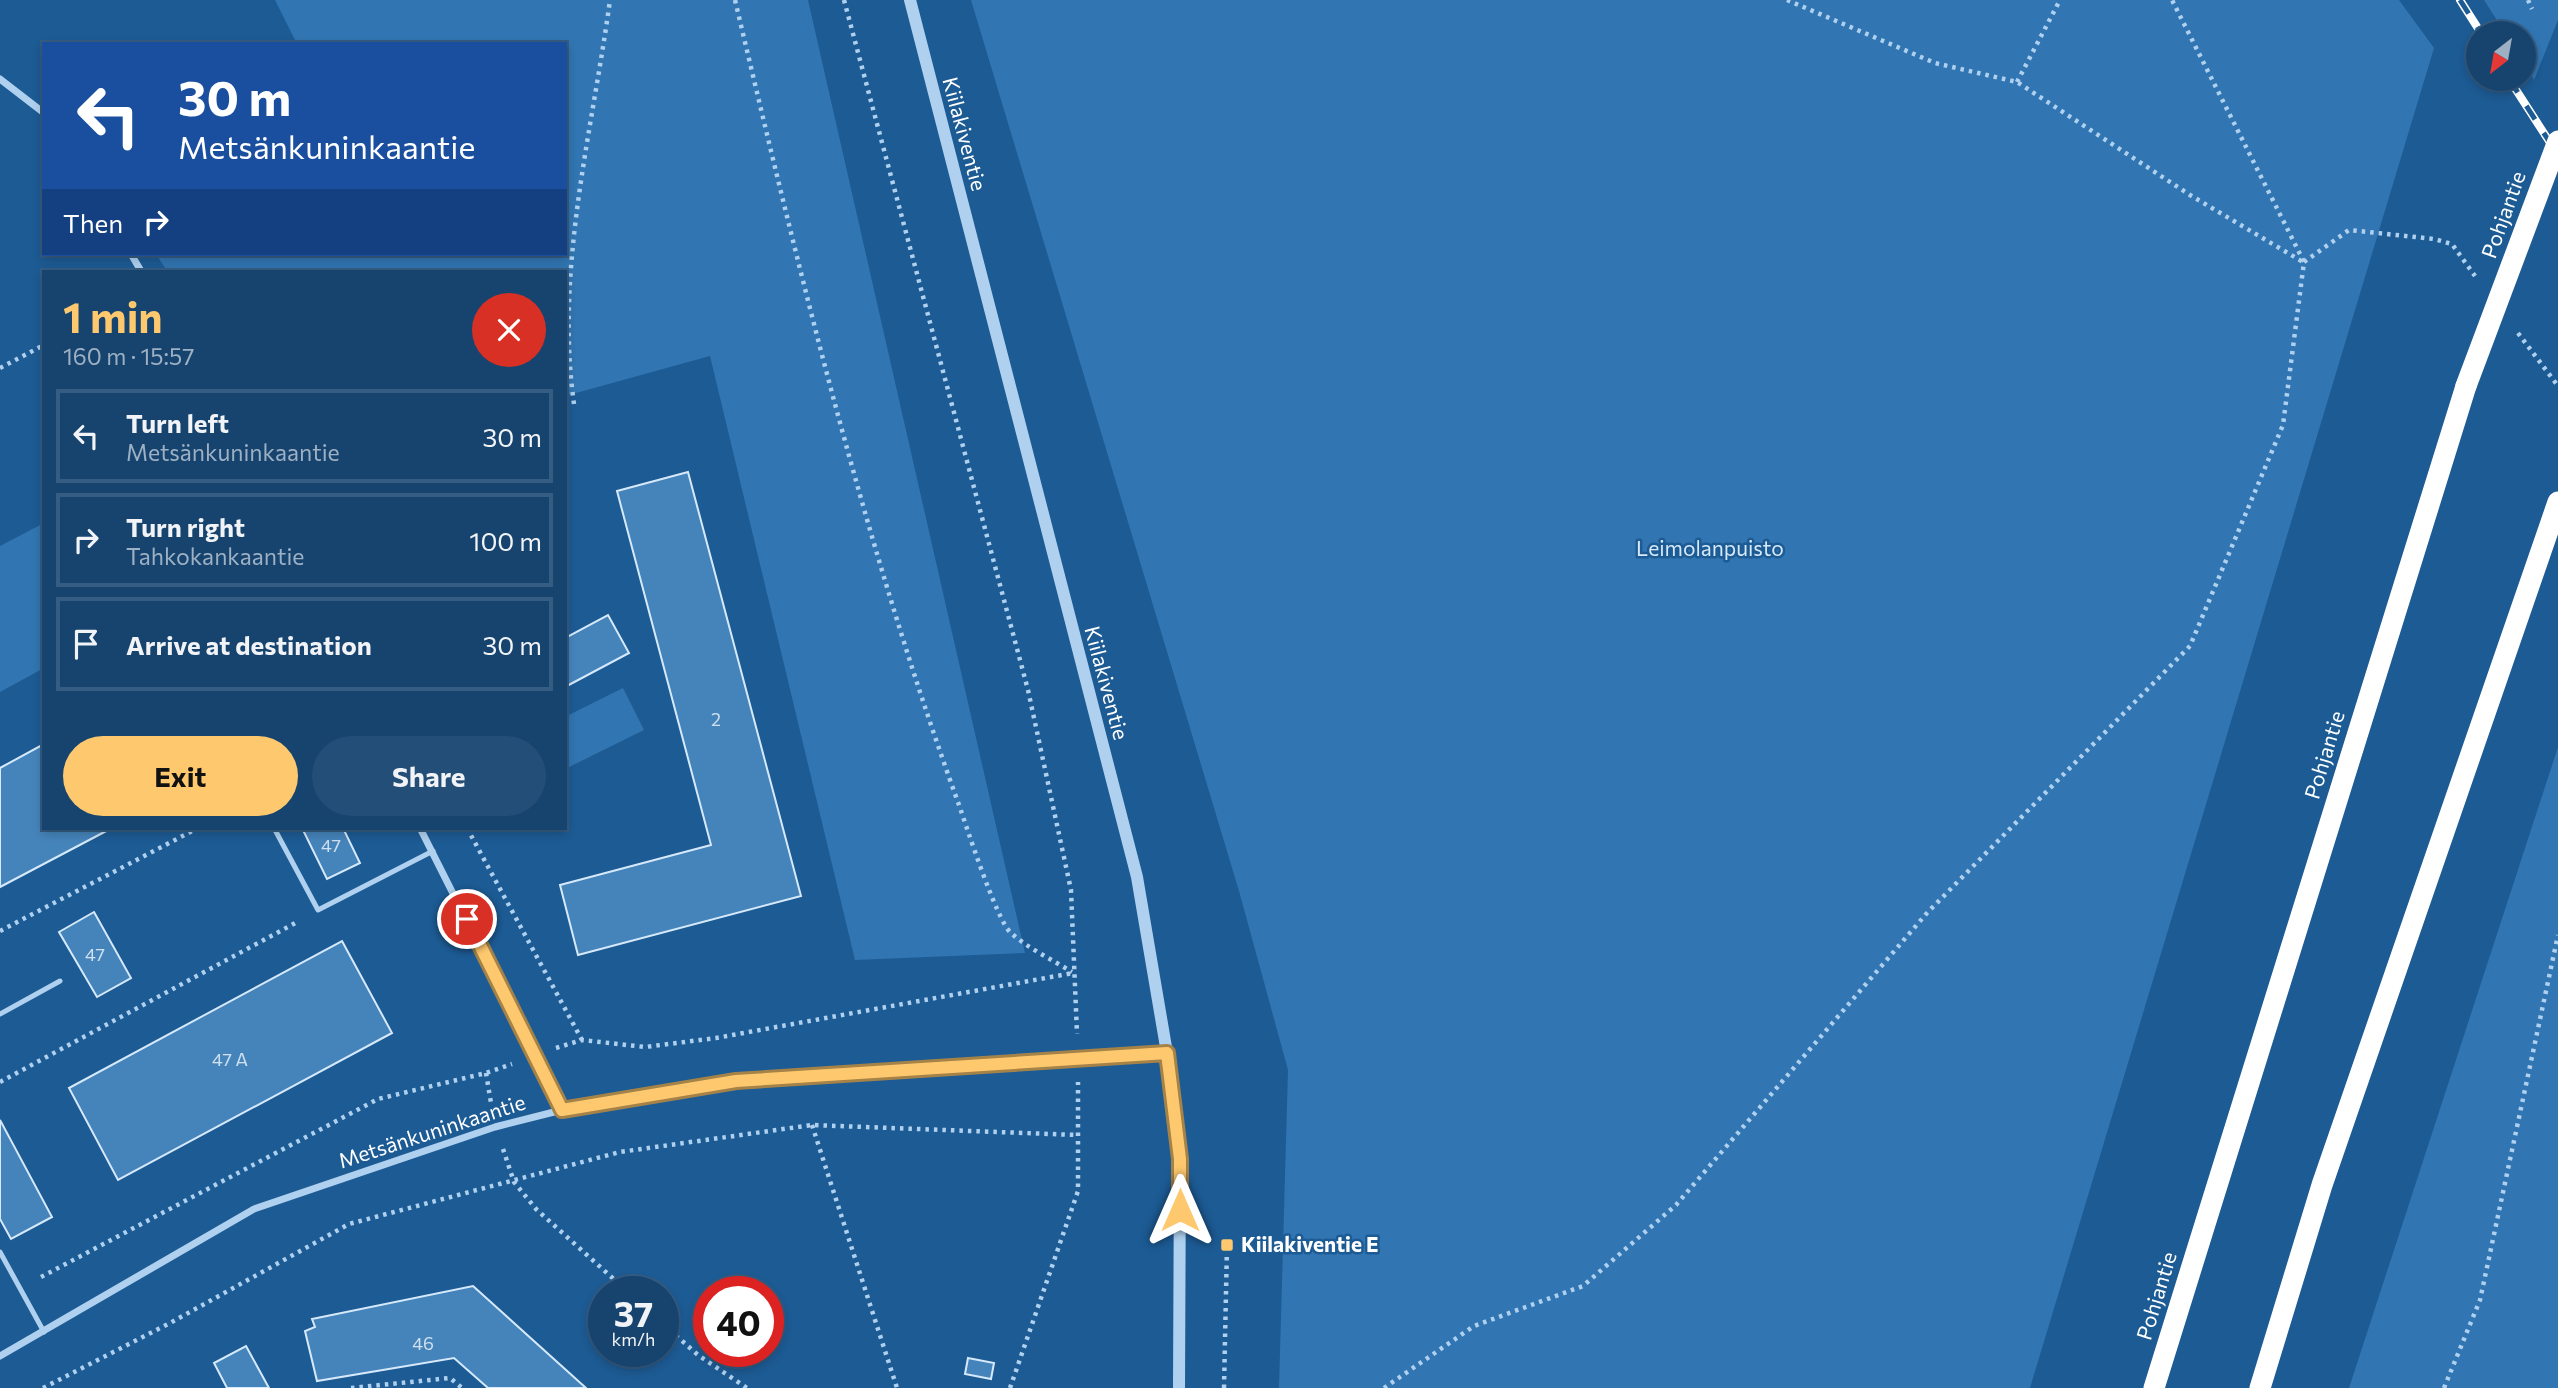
<!DOCTYPE html>
<meta charset="utf-8">
<style>
:root{--surface:#16446f;--page:#234e77;--text:#f1f3f6;--muted:#9eb0c3;--line:#355c82;--accent:#fec96e}
body{margin:0;font-family:Commissioner,sans-serif;background:var(--page);color:var(--text);height:100vh;display:flex;flex-direction:column;font-size:26px;white-space:nowrap}
*{box-sizing:border-box;margin:0}
p{font-size:23px;color:var(--muted)}
.icon{flex:none;width:38px;height:38px;fill:none;stroke:currentColor;stroke-width:2;stroke-linecap:round;stroke-linejoin:round}
.map{position:relative;flex:1;overflow:hidden}
.details{position:absolute;left:42px;top:270px;width:525px;height:560px;display:flex;flex-direction:column;background:var(--surface);border-radius:0px;box-shadow:0 4px 10px #0003,0 0 0 2px var(--line)}
.details>*{flex:none}
.top-card{position:absolute;left:42px;top:42px;width:525px;height:214px;border-radius:0px;box-shadow:0 4px 10px #0003,0 0 0 2px var(--line);background:#1a4fa0;color:#fff;overflow:hidden}
.needle{width:46px;rotate:211deg}
.buttons{position:absolute;left:2466px;top:21px;display:grid;gap:14px}
.buttons a{display:grid;place-items:center;width:70px;height:70px;border-radius:50%;background:var(--surface);box-shadow:0 4px 10px #0003,0 0 0 2px var(--line);font-size:35px}
.speed{position:absolute;left:588px;top:1276px;display:flex;gap:14px;font-size:35px;font-weight:700;text-align:center}
.speed>*{display:grid;place-content:center;width:91px;height:91px;border-radius:50%;background:var(--surface);box-shadow:0 4px 10px #0003,0 0 0 2px var(--line);line-height:1}
.speed small{font-size:18px;font-weight:400}
.speed .limit{border:10px solid #d22;background:#fff;color:#111}
.pin{position:absolute;display:grid;place-items:center;width:60px;height:60px;color:#fff;margin:-30px;border:4px solid #fff;border-radius:50%;box-shadow:0 2px 7px #0007}
.me{position:absolute;width:77px;margin:-38px;rotate:0deg;stroke-linejoin:round;filter:drop-shadow(0 0 5px #0008)}
.turn{display:flex;align-items:center;gap:24px;height:147px;padding:0 21px;font-size:32px}
.turn .icon{width:91px;height:91px;stroke-width:2.5}
.turn b{display:block;font-size:49px;line-height:60px}
.then{display:flex;align-items:center;height:66px;padding:0 21px;background:#0003;gap:14px;font-size:26px}
.round{display:grid;place-items:center;flex:none;width:74px;height:74px;border-radius:37px;background:var(--page)}
.summary{display:flex;align-items:center;justify-content:space-between;height:119px;padding:0 21px}
h1{font-size:42px;font-weight:700;line-height:52px;color:var(--accent)}
.primary-button{display:flex;gap:14px;margin-top:auto;padding:14px 21px}
.primary-button a{flex:1;height:80px;border-radius:42px;background:var(--accent);color:#111;font-size:28px;font-weight:700;line-height:80px;text-align:center}
.primary-button a+a{background:var(--page);color:var(--text)}
ul{padding:0;list-style:none}
li{display:flex;align-items:center;gap:21px;height:94px;margin:0 14px 10px;padding:0 7px;border:4px solid var(--line);border-radius:0px}
li div{flex:1}
li b{display:block;font-size:26px}
li em{font-style:normal}
.map>svg:first-child{display:block}
</style>
<div class="map">
<svg width="2558" height="1388" viewBox="0 0 2558 1388">
<rect width="100%" height="100%" fill="#1d5b94"/>
<g fill="#3175b2">
<path d="M275,0H808L1025,953L855,960L710,356L565,396V271H167L156,254H565V44H297Z"/>
<path d="M971,0H2399L2434,48L2030,1388H1279L1288,1070L1239,891Z"/>
<path d="M2484,0H2558V20L2534,80L2524,63V33H2505Z"/>
<path d="M44,523V668L0,692V546Z"/>
<path d="M623,688L644,730L565,769V717Z"/>
<path d="M2558,747V1388H2349Z"/>
</g>
<g fill="#4584bb" stroke="#d6e9fa" stroke-width="2">
<path d="M688,472L801,896L578,955L560,885L711,845L617,491Z"/>
<path d="M608,615L629,653L565,687V638Z"/>
<path d="M44,744V828H112L0,887V768Z"/>
<path d="M302,828H343L360,863L327,879Z"/>
<path d="M94,912L131,978L97,997L59,932Z"/>
<path d="M342,941L392,1033L118,1180L69,1088Z"/>
<path d="M0,1120L52,1217L11,1239L0,1219Z"/>
<path d="M473,1286L586,1388H488L454,1358L317,1381L305,1331L315,1327L312,1319Z"/>
<path d="M246,1346L269,1388H227L214,1363Z"/>
<path d="M968,1358L994,1363L991,1379L965,1374Z"/>
</g>
<g fill="none" stroke-linecap="round" stroke-linejoin="round">
<g stroke="#afd1ef" stroke-width="4.5" stroke-dasharray="3.5 5" stroke-linecap="butt">
<path d="M735,0C799,270 864,543 959,805C967,828 996,918 1010,932C1027,948 1053,960 1072,972"/>
<path d="M844,0L1028,690L1071,890L1077,1034"/>
<path d="M1787,0L1935,63L2017,82L2190,195L2303,262"/>
<path d="M2528,0L2532,9"/>
<path d="M2017,82L2060,0"/>
<path d="M2304,262L2349,230L2434,239L2452,244L2475,276"/>
<path d="M2518,333L2558,386"/>
<path d="M0,368L44,345"/>
<path d="M574,404C555,269 592,133 610,0"/>
<path d="M467,828L582,1040"/>
<path d="M0,931L198,828"/>
<path d="M556,1048L582,1040L645,1047L716,1038L1073,973"/>
<path d="M486,1073L491,1103"/>
<path d="M0,1082L299,921"/>
<path d="M812,1125L897,1388"/>
<path d="M503,1149L514,1182L536,1209L628,1292"/>
<path d="M41,1277L378,1099L486,1073L512,1064"/>
<path d="M663,1324L698,1355L747,1388"/>
<path d="M43,1388L170,1323L349,1224L620,1152L812,1125L1077,1135"/>
<path d="M351,1388L450,1378L462,1388"/>
<path d="M1010,1388L1078,1191V1082"/>
<path d="M1224,1388L1227,1245"/>
<path d="M1384,1388L1474,1326L1583,1286L1676,1205L1927,913L2190,646L2283,425L2304,262L2172,0"/>
<path d="M2444,1388L2480,1300L2558,935"/>
</g>
<g stroke="#afd1ef" stroke-width="5">
<path d="M274,828L318,910L433,851"/>
<path d="M0,1014L60,981"/>
<path d="M0,1252L44,1332"/>
</g>
<g stroke="#afd1ef" stroke-width="7">
<path d="M0,79L44,113"/>
<path d="M131,254L141,271"/>
<path d="M420,828L562,1110"/>
<path d="M0,1356L254,1209L495,1127L562,1110L736,1081L1167,1053"/>
</g>
<path stroke="#afd1ef" stroke-width="12" d="M910,0L1137,877L1167,1053L1180,1159L1179,1388"/>
<g stroke="#fff" stroke-width="21">
<path d="M2154,1388L2466,386"/>
<path d="M2260,1388L2322,1185L2558,502"/>
</g>
<defs>
<g id="rail">
<path d="M2460,0L2481,33"/>
<path d="M2509,79L2558,155"/>
</g>
</defs>
<use href="#rail" stroke="#fff" stroke-width="8"/>
<use href="#rail" stroke="#1d5b94" stroke-width="5" stroke-dasharray="16" stroke-linecap="butt"/>
<path stroke="#fff" stroke-width="21" d="M2466,386L2558,141"/>
</g>
<g fill="none" stroke-linecap="round" stroke-linejoin="round">
<defs>
<path id="route" d="M467,919L562,1110L736,1081L1167,1053L1180,1159V1210"/>
</defs>
<use href="#route" stroke="#a58348" stroke-width="18"/>
<use href="#route" stroke="#fec96e" stroke-width="12"/>
</g>
<rect fill="#fec96e" stroke="#1d5b94" stroke-width="2.5" x="1220" y="1238" width="14" height="14" rx="3.5"/>
<g text-anchor="middle" stroke-width="5" stroke-linejoin="round" paint-order="stroke">
<g font-size="18" fill="#d0e0ee">
<text x="716" y="726">2</text>
<text x="331" y="852">47</text>
<text x="95" y="961">47</text>
<text x="230" y="1066">47 A</text>
<text x="423" y="1350">46</text>
</g>
<g font-size="21" fill="#fff" stroke="#1d5b94">
<text transform="translate(964 134) rotate(75)" y="7">Kiilakiventie</text>
<text transform="translate(2504 215) rotate(-70)" y="7">Pohjantie</text>
<text transform="translate(1106 683) rotate(75)" y="7">Kiilakiventie</text>
<text transform="translate(2325 755) rotate(-73)" y="7">Pohjantie</text>
<text transform="translate(432 1132) rotate(-18)" y="7">Metsänkuninkaantie</text>
<text transform="translate(2157 1296) rotate(-73)" y="7">Pohjantie</text>
</g>
<g font-size="21" fill="#d6e9fa" stroke="#1d5b94">
<text x="1710" y="556">Leimolanpuisto</text>
</g>
<g font-size="21" font-weight="bold" fill="#fff" stroke="#1d5b94" text-anchor="start">
<text x="1241" y="1252">Kiilakiventie E</text>
</g>
</g>
</svg>
<div class="buttons">
<a><svg class="needle" viewBox="-14 -14 28 28"><path d="M0-13l5 13h-10z" fill="#e53935"/><path d="M0 13l5-13h-10z" fill="#9eb0c3"/></svg></a>
</div>
<div class="speed"><div>37<small>km/h</small></div><div class="limit">40</div></div>
<div class="pin" style="left:467px;top:919px;background:#d93025"><svg class="icon" aria-label="arrive" viewBox="0 0 24 24"><path d="M6 21V4h12l-3 4 3 4H6"/></svg></div>
<svg class="me" style="left:1180px;top:1210px" viewBox="-20 -20 40 40"><path d="M0-17L14 15 0 8-14 15z" fill="#fec96e" stroke="#fff" stroke-width="4"/></svg>
<div class="top-card">
<div class="turn"><svg class="icon" aria-label="left" viewBox="0 0 24 24"><path d="M17 20v-9H6M10 6l-5 5 5 5"/></svg><div><b>30 m</b>Metsänkuninkaantie</div></div>
<div class="then">Then<svg class="icon" aria-label="right" viewBox="0 0 24 24"><path d="M7 20v-9h11M14 6l5 5-5 5"/></svg></div>
</div>
<section class="details">
<div class="summary"><div><h1>1 min</h1><p>160 m · 15:57</p></div><a class="round" style="background:#d93025;color:#fff"><svg class="icon" aria-label="close" viewBox="0 0 24 24"><path d="M6 6l12 12M18 6L6 18"/></svg></a></div>
<ul>
<li><svg class="icon" aria-label="left" viewBox="0 0 24 24"><path d="M17 20v-9H6M10 6l-5 5 5 5"/></svg><div><b>Turn left</b><p>Metsänkuninkaantie</p></div><em>30 m</em></li>
<li><svg class="icon" aria-label="right" viewBox="0 0 24 24"><path d="M7 20v-9h11M14 6l5 5-5 5"/></svg><div><b>Turn right</b><p>Tahkokankaantie</p></div><em>100 m</em></li>
<li><svg class="icon" aria-label="arrive" viewBox="0 0 24 24"><path d="M6 21V4h12l-3 4 3 4H6"/></svg><div><b>Arrive at destination</b></div><em>30 m</em></li>
</ul>
<div class="primary-button"><a>Exit</a><a>Share</a></div>
</section>
</div>
